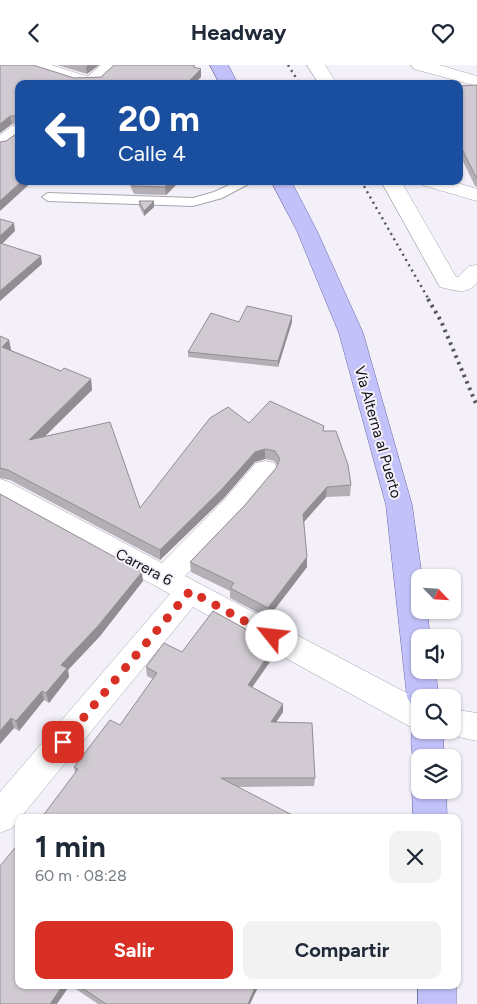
<!DOCTYPE html>
<html lang="es">
<meta charset="utf-8">
<style>
:root{--surface:#fff;--page:#f2f2f3;--text:#1f2937;--muted:#747a83;--accent:#d93025}
body{margin:0;font-family:Figtree,sans-serif;background:var(--page);color:var(--text);height:100vh;display:flex;flex-direction:column;font-size:19px;white-space:nowrap}
*{box-sizing:border-box;margin:0}
p{font-size:16px;color:var(--muted)}
.icon{flex:none;width:28px;height:28px;fill:none;stroke:currentColor;stroke-width:2;stroke-linecap:round;stroke-linejoin:round}
.map{position:relative;flex:1;overflow:hidden}
.details{position:absolute;left:15px;top:749px;width:446px;height:175px;display:flex;flex-direction:column;background:var(--surface);border-radius:10px;box-shadow:0 1px 4px #0004}
.details>*{flex:none}
.banner{position:absolute;left:15px;top:15px;width:448px;height:105px;border-radius:10px;box-shadow:0 1px 4px #0004;background:#1a4fa0;color:#fff;overflow:hidden}
.needle{width:32px;rotate:115deg}
.tools{position:absolute;left:411px;top:504px;display:grid;gap:10px}
.tools a{display:grid;place-items:center;width:50px;height:50px;border-radius:10px;background:var(--surface);box-shadow:0 1px 4px #0004;font-size:25px}
.pin{position:absolute;display:grid;place-items:center;width:42px;height:42px;color:#fff;margin:-21px;border-radius:10px;box-shadow:0 2px 8px #0006}
.me{position:absolute;width:55px;margin:-28px;rotate:299deg;stroke-linejoin:round;filter:drop-shadow(0 0 4px #0008)}
.turn{display:flex;align-items:center;gap:18px;height:105px;padding:0 20px;font-size:22px}
.turn .icon{width:65px;height:65px;stroke-width:2.5}
.turn b{display:block;font-size:35px;line-height:42px}
.round{display:grid;place-items:center;flex:none;width:52px;height:52px;border-radius:10px;background:var(--page)}
.summary{display:flex;align-items:center;justify-content:space-between;height:85px;padding:0 20px}
h1{font-size:30px;font-weight:700;line-height:38px}
.action{display:flex;gap:10px;margin-top:auto;padding:10px 20px}
.action a{flex:1;height:58px;border-radius:10px;background:var(--accent);color:#fff;font-size:20px;font-weight:700;line-height:58px;text-align:center}
.action a+a{background:var(--page);color:var(--text)}
header{display:flex;justify-content:space-between;align-items:center;height:65px;padding:0 20px;background:var(--surface);font-size:22px;font-weight:700}
.map>svg:first-child{display:block}
</style>
<header><svg class="icon" aria-label="back" viewBox="0 0 24 24"><path d="M15 5l-7 7 7 7"/></svg>Headway<svg class="icon" aria-label="heart" viewBox="0 0 24 24"><path d="M12 20l-8-8c-3-5 5-10 8-4 3-6 11-1 8 4z"/></svg></header>
<div class="map">
<svg width="477" height="939" viewBox="0 0 477 939">
<rect width="100%" height="100%" fill="#f4f0fa"/>
<g fill="none" stroke-linecap="round" stroke-linejoin="round">
<defs>
<path id="service" d="M238,116H254L222,133L193,141L48,136L42,132L48,128L193,133L214,127Z"/>
<g id="minor">
<path d="M101,0H121L99,19H79Z"/>
<path d="M307,0H325L337,19H319Z"/>
<path d="M411,0H439L477,11V21L414,4Z"/>
<path d="M19,60V74L7,82L0,84V70L12,61Z"/>
<path d="M381,116H401L456,212H458L469,201L477,200V218C465,231 455,225 440,222Z"/>
<path d="M419,116H451L477,124V136L422,120Z"/>
<path d="M265,396L274,398L278,405L274,412L244,449L185,511L420,635V665L409,661L193,542L12,763L0,768V727L170,529L0,436V414L9,417L162,498L224,435L256,398Z"/>
<path d="M452,644L477,648V676L441,668L439,665H452Z"/>
</g>
<path id="tertiary" d="M25,0H51L99,15L102,19H75L28,4Z"/>
<g id="primary">
<path d="M210,0H228L238,19H220Z"/>
<path d="M271,116H291L317,166L363,268L412,440L422,512H420V545H427L430,572H420V605H435L439,632H420V644L412,641L407,632L386,440L339,268L297,166Z"/>
<path d="M420,654V665H443L444,692H420V703L417,702C410,687 409,670 416,655Z"/>
<path d="M420,713V725H446L447,752H413L412,725L417,714Z"/>
<rect x="418" y="920" width="38" height="19"/>
</g>
</defs>
<use href="#service" stroke="#a8a4ae" stroke-width="2"/>
<use href="#minor" stroke="#a8a4ae" stroke-width="1"/>
<use href="#tertiary" stroke="#a8a4ae" stroke-width="1"/>
<use href="#primary" stroke="#6968a5" stroke-width="1"/>
<use href="#service" fill="#fff" fill-rule="evenodd"/>
<use href="#minor" fill="#fff" fill-rule="evenodd"/>
<use href="#tertiary" fill="#fff" fill-rule="evenodd"/>
<use href="#primary" fill="#c2c1f9" fill-rule="evenodd"/>
<g stroke="#58565b" stroke-width="2.5" stroke-dasharray="2 4" stroke-linecap="butt">
<path d="M288,0L300,19"/>
<path d="M361,116L429,235"/>
</g>
<path stroke="#58565b" stroke-width="4" stroke-dasharray="2.5 4.5" stroke-linecap="butt" d="M428,234L441,256L477,341"/>
</g>
<g fill="#b4aeb5">
<path d="M0,0L74,13L102,12L196,3L201,4V12L194,19H19V59H12L0,68Z"/>
<path d="M57,0H99L87,9Z"/>
<path d="M477,20V122L475,121L459,88V21Z"/>
<path d="M122,116H180L166,130L134,129L129,118Z"/>
<path d="M139,136H154V142L144,151L139,141Z"/>
<path d="M239,257H292L278,302L188,292V287Z"/>
<path d="M0,271L9,275L11,285L61,306L91,314L92,325L45,371L140,443L249,358L323,366L351,420L350,431L326,432L304,457L307,502L268,553L230,533V526L191,507L190,497L245,440L276,403L277,400L274,396L265,394L255,397L223,434L160,495L10,415L0,413Z"/>
<path d="M0,429L143,516L100,571L68,605L69,612L49,638L44,635L19,666L14,663L0,679Z"/>
<path d="M251,567V571L274,582V591L252,623L283,639V647L276,657L315,713L314,721L236,722L75,707L74,702L120,660L153,614L147,611L146,602L182,587Z"/>
<path d="M70,920H159L162,922L259,920L250,939H98Z"/>
</g>
<g fill="#928d93">
<path d="M88,0H99L87,9L86,2Z"/>
<path d="M201,4V12L194,19H186Z"/>
<path d="M10,51L12,59L0,68V59Z"/>
<path d="M22,116H33L0,146V136Z"/>
<path d="M171,116H180L166,130L165,122Z"/>
<path d="M154,136V142L144,151V146Z"/>
<path d="M14,158L15,166L0,181V171Z"/>
<path d="M41,191L42,199L0,236V226Z"/>
<path d="M292,251V257L278,302V296Z"/>
<path d="M9,275L11,285L4,292L2,282Z"/>
<path d="M91,314L92,325L31,385L29,375Z"/>
<path d="M265,384V394L255,397L223,434L160,495V485L255,387Z"/>
<path d="M327,422L326,432L302,459L303,449Z"/>
<path d="M307,492V502L268,553V543Z"/>
<path d="M142,507L143,516L100,571L68,605L69,612L49,638L46,628L61,600Z"/>
<path d="M274,582V591L247,629L248,620Z"/>
<path d="M42,626L44,635L19,666L16,656Z"/>
<path d="M283,639V647L270,666L271,657Z"/>
<path d="M11,653L14,663L0,679V666Z"/>
<path d="M63,920H70L57,939H50Z"/>
<path d="M256,920H259L250,939H248Z"/>
</g>
<g fill="#d1cad2" stroke="#928d93">
<path d="M0,0H33L74,13L102,12L103,10L114,0H195L193,2L201,4L186,19H19V51H10L0,59Z"/>
<path d="M477,20V114L459,78V21Z"/>
<path d="M19,63V116H22L0,136V77L6,76L19,67Z"/>
<path d="M131,116H171L165,122L133,121Z"/>
<path d="M139,136H154L144,146Z"/>
<path d="M0,154L14,158L0,171Z"/>
<path d="M0,178L41,191L0,226Z"/>
<path d="M247,241L292,251L278,296L188,287L211,248L239,257Z"/>
<path d="M0,271L9,275L2,282L61,306L64,303L91,314L29,375L110,357L140,443L210,353L228,342L249,358L270,336L324,361L323,366H336L348,400L351,420L327,422L303,449L307,492L268,543L230,523L234,518L190,497L245,440L276,403L280,394L275,386L265,384L255,387L222,424L160,485L8,405L0,403Z"/>
<path d="M0,429L142,507L98,561L61,600L67,603L46,628L42,626L16,656L11,653L0,666Z"/>
<path d="M213,546L251,567L248,570L274,582L248,620L283,639L271,657L312,658L315,713H221L296,752H42L78,704L74,702L110,655L120,660L157,608L146,602L164,578L182,587Z"/>
<path d="M19,778V920H63L50,939H0V801Z"/>
<path d="M78,920H159L162,922L163,920H256L248,939H106Z"/>
</g>
<g fill="none" stroke-linecap="round" stroke-linejoin="round">
<path stroke="#d93025" stroke-width="9" stroke-dasharray="0 16.2" d="M63,677L190,526L272,571"/>
</g>
<g text-anchor="middle" stroke-width="4" stroke-linejoin="round" paint-order="stroke">
<g font-size="15" fill="#0f0e11" stroke="#f4f0fa">
<text transform="translate(378 367) rotate(74)" y="5">Vía Alterna al Puerto</text>
<text transform="translate(144 502) rotate(28)" y="5">Carrera 6</text>
</g>
</g>
</svg>
<div class="tools">
<a><svg class="needle" viewBox="-14 -14 28 28"><path d="M0-13l5 13h-10z" fill="#e53935"/><path d="M0 13l5-13h-10z" fill="#747a83"/></svg></a>
<a><svg class="icon" aria-label="sound" viewBox="0 0 24 24"><path d="M4 9h4l5-4v14l-5-4H4zM17 9q2 3 0 6"/></svg></a>
<a><svg class="icon" aria-label="search" viewBox="0 0 24 24"><circle cx="10" cy="10" r="6"/><path d="M15 15l6 6"/></svg></a>
<a><svg class="icon" aria-label="layers" viewBox="0 0 24 24"><path d="M12 4l9 5-9 5-9-5zM3 14l9 5 9-5"/></svg></a>
</div>
<div class="pin" style="left:63px;top:677px;background:#d93025"><svg class="icon" aria-label="arrive" viewBox="0 0 24 24"><path d="M6 21V4h12l-3 4 3 4H6"/></svg></div>
<svg class="me" style="left:272px;top:571px" viewBox="-20 -20 40 40"><circle r="19" fill="#fff"/><path d="M0-13L10 11 0 6-10 11z" fill="#d93025"/></svg>
<div class="banner">
<div class="turn"><svg class="icon" aria-label="left" viewBox="0 0 24 24"><path d="M17 20v-9H6M10 6l-5 5 5 5"/></svg><div><b>20 m</b>Calle 4</div></div>
</div>
<section class="details">
<div class="summary"><div><h1>1 min</h1><p>60 m · 08:28</p></div><a class="round"><svg class="icon" aria-label="close" viewBox="0 0 24 24"><path d="M6 6l12 12M18 6L6 18"/></svg></a></div>
<div class="action"><a>Salir</a><a>Compartir</a></div>
</section>
</div>
